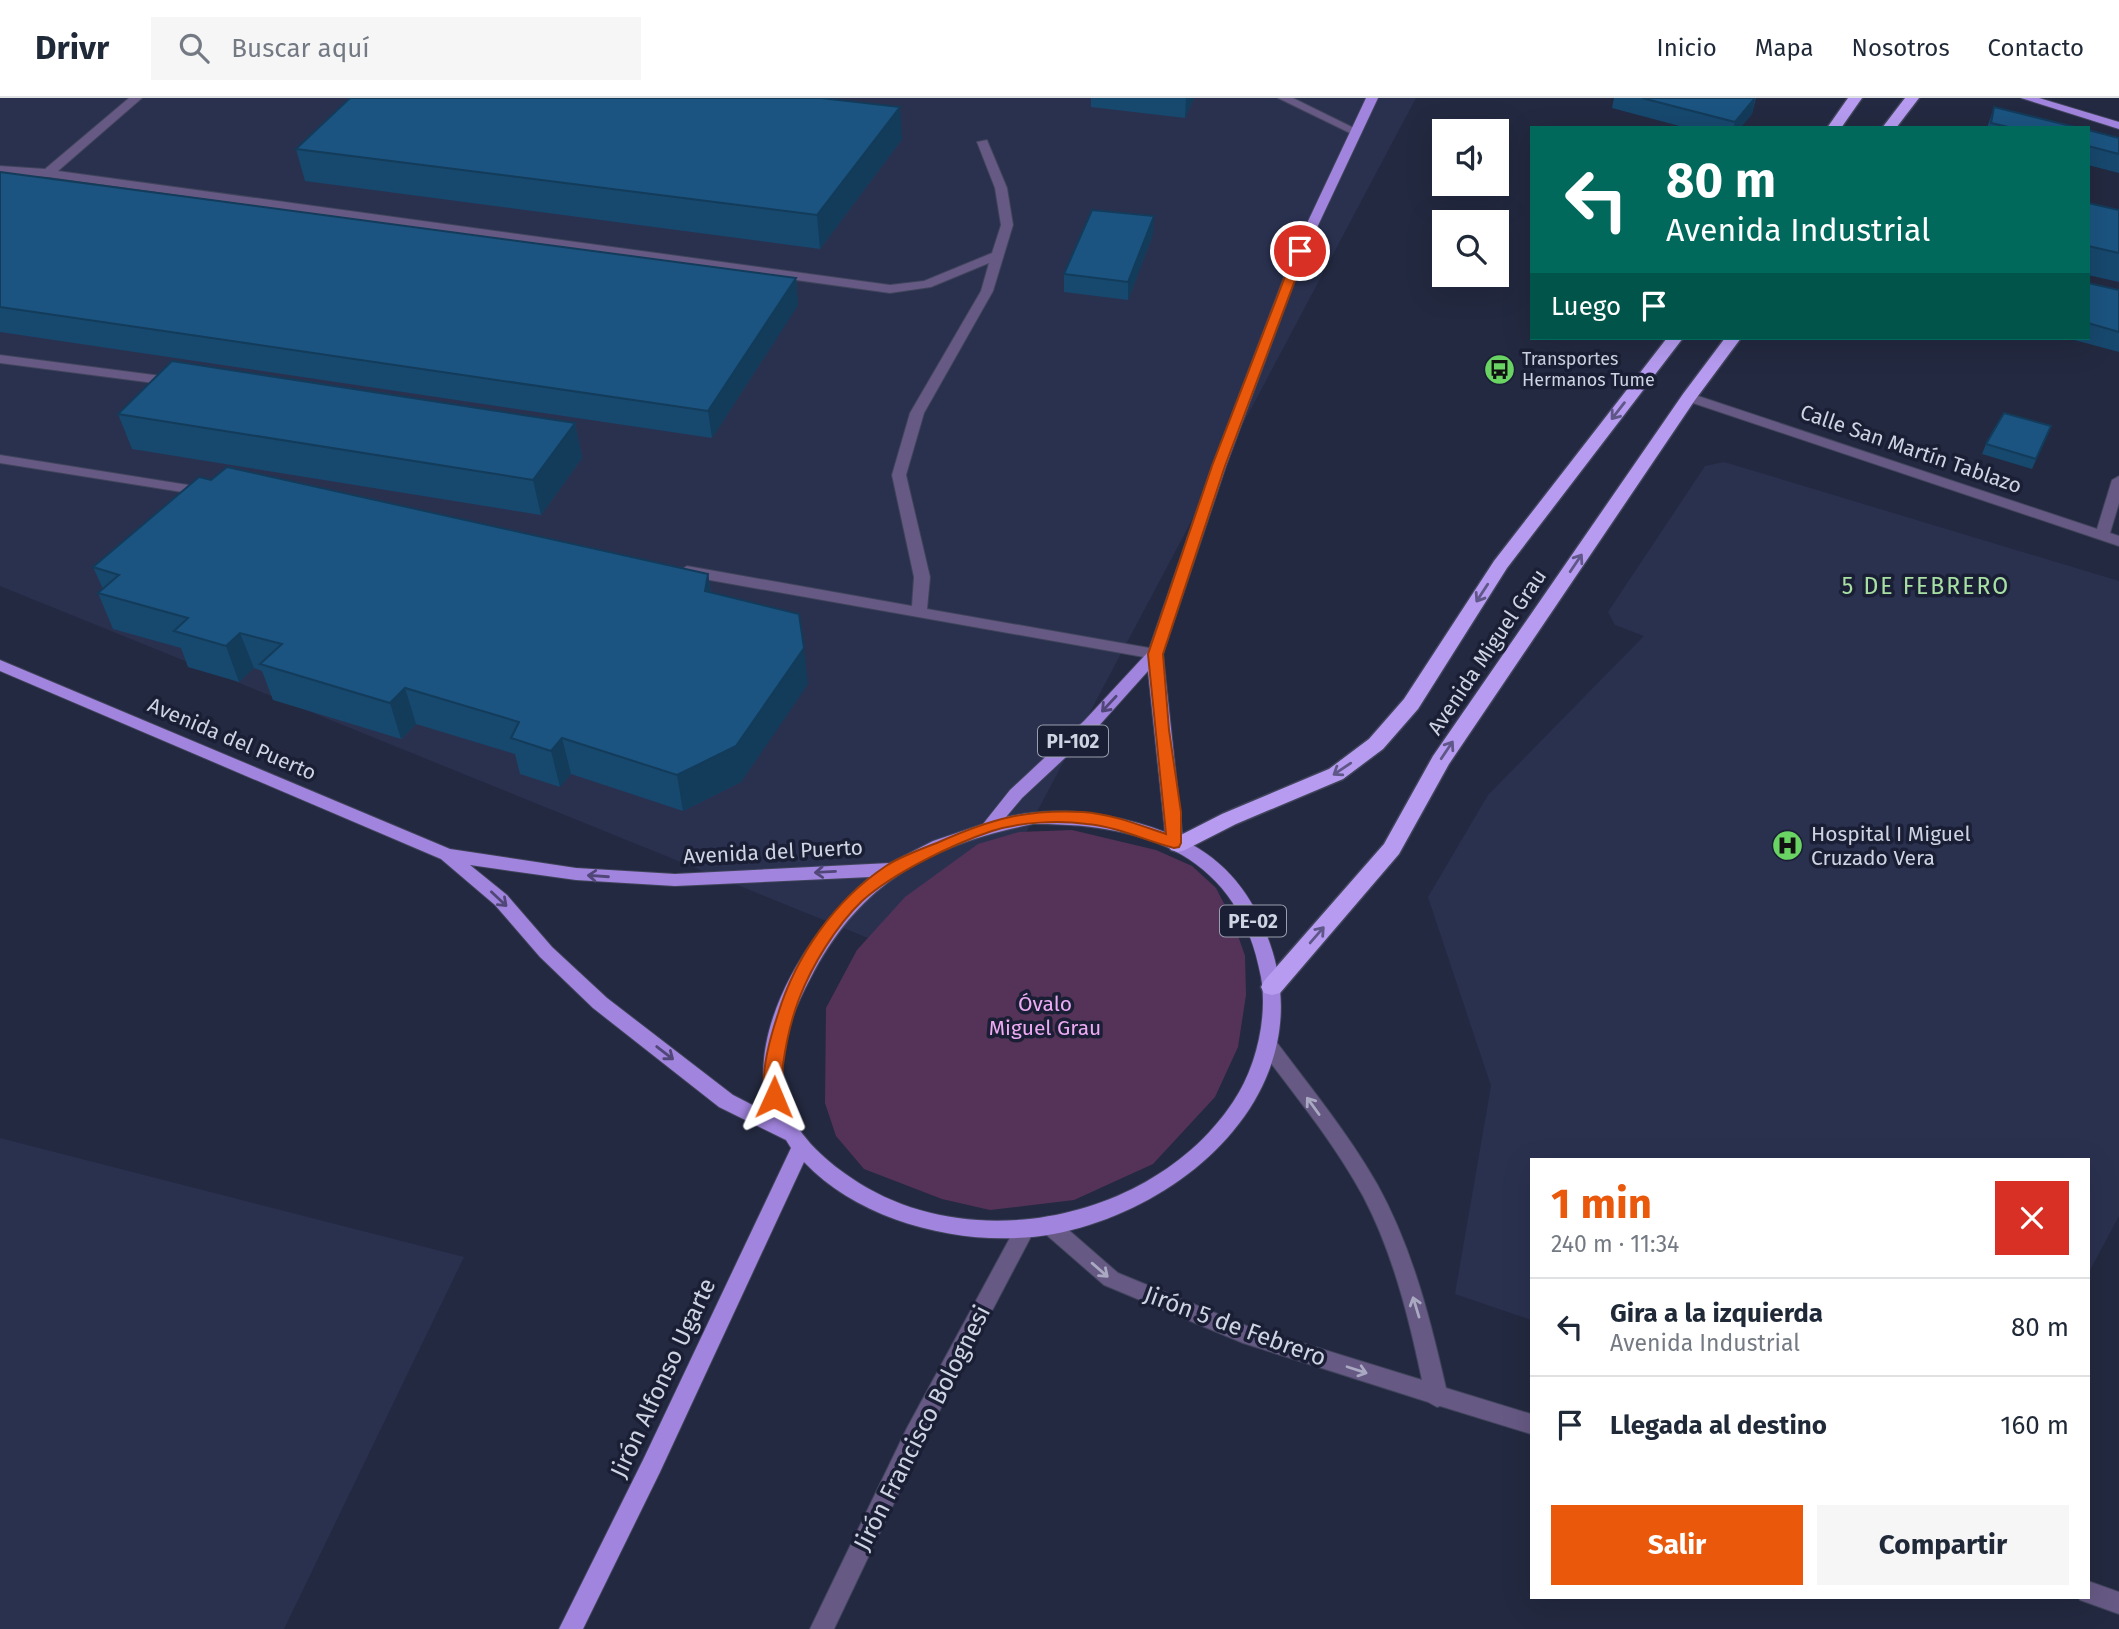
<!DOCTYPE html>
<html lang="es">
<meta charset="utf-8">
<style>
:root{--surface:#fff;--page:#f6f6f7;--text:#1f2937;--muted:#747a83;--line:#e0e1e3;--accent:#ea580c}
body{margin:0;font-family:"Fira Sans",sans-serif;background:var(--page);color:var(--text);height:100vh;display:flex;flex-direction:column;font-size:26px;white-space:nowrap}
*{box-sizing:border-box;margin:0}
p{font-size:23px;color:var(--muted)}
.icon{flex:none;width:38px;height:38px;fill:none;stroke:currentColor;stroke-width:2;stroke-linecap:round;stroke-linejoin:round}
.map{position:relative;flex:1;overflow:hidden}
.panel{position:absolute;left:1530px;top:1060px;width:560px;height:441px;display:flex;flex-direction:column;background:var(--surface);border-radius:0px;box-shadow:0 7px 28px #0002}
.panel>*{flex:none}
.banner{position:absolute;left:1530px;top:28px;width:560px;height:214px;border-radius:0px;box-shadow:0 7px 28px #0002;background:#00695c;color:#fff;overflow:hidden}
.controls{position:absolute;left:1432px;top:21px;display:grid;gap:14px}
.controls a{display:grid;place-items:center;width:77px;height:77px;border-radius:0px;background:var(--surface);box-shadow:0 7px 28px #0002;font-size:35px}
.pin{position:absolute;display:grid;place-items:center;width:60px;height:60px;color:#fff;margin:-30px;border:4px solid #fff;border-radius:50%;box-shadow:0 2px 7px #0007}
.me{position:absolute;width:77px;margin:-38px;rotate:1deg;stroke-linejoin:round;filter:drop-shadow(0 0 5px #0008)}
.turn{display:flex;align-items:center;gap:24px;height:147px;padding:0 21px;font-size:32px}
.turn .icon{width:91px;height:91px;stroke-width:2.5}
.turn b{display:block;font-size:49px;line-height:60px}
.then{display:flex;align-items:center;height:66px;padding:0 21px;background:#0003;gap:14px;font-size:26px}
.round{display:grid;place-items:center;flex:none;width:74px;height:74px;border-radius:0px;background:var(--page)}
.headline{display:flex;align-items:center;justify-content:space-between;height:119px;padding:0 21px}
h1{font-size:42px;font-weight:700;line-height:52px;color:var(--accent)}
.primary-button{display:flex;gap:14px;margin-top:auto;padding:14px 21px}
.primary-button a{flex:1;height:80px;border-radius:0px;background:var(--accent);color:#fff;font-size:28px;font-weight:700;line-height:80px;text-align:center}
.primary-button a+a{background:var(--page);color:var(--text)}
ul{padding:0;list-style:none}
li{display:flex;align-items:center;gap:21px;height:98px;padding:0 21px;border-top:2px solid var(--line)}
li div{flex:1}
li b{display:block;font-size:26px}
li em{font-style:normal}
header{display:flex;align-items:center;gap:42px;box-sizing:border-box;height:98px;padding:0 35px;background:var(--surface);border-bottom:2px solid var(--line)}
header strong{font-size:33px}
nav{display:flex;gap:38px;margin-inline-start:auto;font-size:24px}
.search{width:490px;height:63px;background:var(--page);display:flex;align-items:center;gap:18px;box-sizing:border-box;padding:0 24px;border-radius:0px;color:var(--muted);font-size:26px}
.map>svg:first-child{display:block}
</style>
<header>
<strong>Drivr</strong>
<div class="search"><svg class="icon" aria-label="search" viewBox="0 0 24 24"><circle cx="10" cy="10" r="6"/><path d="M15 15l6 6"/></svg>Buscar aquí</div>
<nav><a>Inicio</a><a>Mapa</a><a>Nosotros</a><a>Contacto</a></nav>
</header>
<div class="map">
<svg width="2119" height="1531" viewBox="0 0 2119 1531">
<rect width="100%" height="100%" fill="#232940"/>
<g fill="#2a314f">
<path d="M0,0H1416L952,874L0,488Z"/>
<path d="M1724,364L2119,483V1118L2088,1176V1062H1531V1222L1455,1196L1491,988L1428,799L1488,697L1644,538L1615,527L1608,514L1705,368Z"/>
<path d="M0,1040L464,1159L284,1531H0Z"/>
</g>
<path fill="#553358" d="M1072,732L1156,752L1192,768L1216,790L1233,823L1245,858L1246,897L1238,949L1215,999L1153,1066L1074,1102L990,1112L942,1101L864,1071L836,1038L825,1005L826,910L857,852L905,799L978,746L1019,734Z"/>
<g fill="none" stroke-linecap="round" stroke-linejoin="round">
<defs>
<g id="minor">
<path d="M129,0H142L58,73L890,187L924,183L992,155L1001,127L995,90L977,44L987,42L1007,90L1013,127L993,193L924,315L906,377L930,479L927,511L1155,551L1163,556L1155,561L687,478L679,473L687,468L912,508L914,479L892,377L910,315L981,193L989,165L931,189L890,195L48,79L0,76V68L45,71Z"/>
<path d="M1278,0H1293L1362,34L1352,36Z"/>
<path d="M0,257L177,280L184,284L177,288L0,265Z"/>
<path d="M1689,295L2097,431L2112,382L2119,378V405L2110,435L2119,438V448L1684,302L1682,299Z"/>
<path d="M0,357L207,390L214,394L207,398L0,365Z"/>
<path d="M1268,940L1275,942C1310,989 1348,1035 1377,1086C1412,1149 1430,1220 1446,1290L1531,1316V1336L1440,1308L1437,1309L1428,1304L1243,1245L1104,1187L1042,1133L1039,1127L1042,1121L1049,1118L1056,1121L1118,1175L1247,1228L1422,1282C1409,1220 1393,1155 1363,1098C1335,1046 1297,1000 1261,952L1258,947L1261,942Z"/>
<path d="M1025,1122L1032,1125L1035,1131L923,1344L834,1531H810L907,1330L1018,1125Z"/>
<path d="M2088,1483L2119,1494V1516L2080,1502L2079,1500H2088Z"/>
</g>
<g id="major">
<path d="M1366,0H1378L1306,153L1226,368L1163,556L1183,742C1227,763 1253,798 1269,843C1322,990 1188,1110 1054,1136C971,1151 864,1127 804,1064L660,1374L583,1531H559L644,1360L791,1050L786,1042L719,1009L593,910L540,859L495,807L441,761L0,573V562L450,751L576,770L675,776L890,765L933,743L983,726L1010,692L1084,623L1148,554L1212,368L1294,153ZM1148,573L1165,734C1114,715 1060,707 1006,719L1022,700L1096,631ZM1033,726C1144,725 1239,756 1261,879C1268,920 1256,970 1233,1004C1154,1123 968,1161 850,1079C823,1061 794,1034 784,1001C773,962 792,915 810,881C859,785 929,747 1033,726ZM470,767L576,782L675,788L870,779C812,826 738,940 772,1017L733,997L607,900L552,849L507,797Z"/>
<path d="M2021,0H2039L2119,24V31Z"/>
</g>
<g id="highway">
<path d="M1848,0H1862L1841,30H1827Z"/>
<path d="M1905,0H1919L1896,30H1882Z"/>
<path d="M1667,240H1683L1507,470L1418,611L1383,651L1343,681L1236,726L1185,752L1178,754L1171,752L1168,747L1171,742L1222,716L1329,671L1369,641L1404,601L1494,463Z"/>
<path d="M1725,240H1741L1695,302L1449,666L1399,756L1280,895L1272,897L1264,895L1261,889L1264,883L1384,746L1433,658L1683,296Z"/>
</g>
</defs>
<use href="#minor" stroke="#3f445a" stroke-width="2"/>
<use href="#major" stroke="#3f445a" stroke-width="2"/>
<use href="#highway" stroke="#3f445a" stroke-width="3"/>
<use href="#minor" fill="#665984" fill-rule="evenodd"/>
<use href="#major" fill="#a184dd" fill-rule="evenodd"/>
<use href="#highway" fill="#b69bf0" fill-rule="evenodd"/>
</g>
<g fill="#17486e">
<path d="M1091,0H1194L1185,20L1091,9Z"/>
<path d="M1614,0H1756L1752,16L1740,30H1687L1612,10Z"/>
<path d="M1994,9L2079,30H1987Z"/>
<path d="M2088,32L2119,40V75L2088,67Z"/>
<path d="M902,41L820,151L305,83L296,51Z"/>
<path d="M0,74L796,180L798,207L712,340L0,234Z"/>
<path d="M2088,105L2119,112V184L2088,177Z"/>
<path d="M1153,136L1128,202L1064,194V176Z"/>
<path d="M2088,185L2119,192V254L2067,240H2088Z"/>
<path d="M118,316L575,325L582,360L541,417L132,351Z"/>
<path d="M2051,328L2032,371L1982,356L1986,346Z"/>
<path d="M93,469L708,476L711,495L808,586L741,684L683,713L571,676L560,689L520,676L515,656L416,626L401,641L273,602L262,573L254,570L239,584L188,569L181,550L113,531L98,495L103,491Z"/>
</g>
<g fill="#133b5a">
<path d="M1186,0H1194L1185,20Z"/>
<path d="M1755,0L1752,16L1740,30H1733L1735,24Z"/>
<path d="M900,9L902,41L820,151L817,117Z"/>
<path d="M1154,118L1153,136L1128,202V184Z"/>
<path d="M796,180L798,207L712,340L708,313Z"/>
<path d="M575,325L582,360L541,417L533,382Z"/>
<path d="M708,476L713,512L705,493Z"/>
<path d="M240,535L254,570L239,584L226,548Z"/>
<path d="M804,550L808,586L741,684L683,713L677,677Z"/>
<path d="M405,590L416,626L401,641L390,605Z"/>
<path d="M562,640L571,676L560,689L551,653Z"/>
</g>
<g fill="#1b5480" stroke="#133b5a" stroke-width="2">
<path d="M350,0H821L900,9L817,117L296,51Z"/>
<path d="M1642,0H1755L1735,24Z"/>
<path d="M1994,9L2079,30H2013L1991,25Z"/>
<path d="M2088,32L2119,40V56L2088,48Z"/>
<path d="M0,74L796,180L708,313L0,209Z"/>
<path d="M2088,105L2119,112V155L2088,148Z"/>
<path d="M1092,112L1154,118L1128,184L1064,176Z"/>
<path d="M2088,185L2119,192V234L2088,225Z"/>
<path d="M172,263L575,325L533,382L118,316Z"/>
<path d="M2004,315L2051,328L2036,361L1986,346Z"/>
<path d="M227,369L708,476L705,493L799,516L804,550L736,648L677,677L562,640L551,653L511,640L519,624L405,590L390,605L260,566L282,546L240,535L226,548L174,533L188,520L98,495L119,477L93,469L199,379L211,382Z"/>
</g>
<defs><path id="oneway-shaft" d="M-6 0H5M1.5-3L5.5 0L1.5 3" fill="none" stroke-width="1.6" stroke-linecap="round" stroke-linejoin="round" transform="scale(1.75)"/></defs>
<g stroke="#605789">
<use href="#oneway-shaft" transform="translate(1618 313) rotate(128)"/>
<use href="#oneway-shaft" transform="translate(1576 465) rotate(-56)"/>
<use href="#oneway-shaft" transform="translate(1482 495) rotate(123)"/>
<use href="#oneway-shaft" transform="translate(1447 652) rotate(-56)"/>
<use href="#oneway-shaft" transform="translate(1342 671) rotate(146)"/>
<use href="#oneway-shaft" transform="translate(1317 837) rotate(-49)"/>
</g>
<g stroke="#504778">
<use href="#oneway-shaft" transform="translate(1109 606) rotate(133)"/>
<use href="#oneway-shaft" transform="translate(825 774) rotate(177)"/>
<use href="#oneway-shaft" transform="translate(598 778) rotate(-176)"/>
<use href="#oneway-shaft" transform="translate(499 801) rotate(43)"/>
<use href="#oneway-shaft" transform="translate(665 955) rotate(38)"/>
</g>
<g stroke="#aaa9c2">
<use href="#oneway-shaft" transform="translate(1313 1008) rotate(-126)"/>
<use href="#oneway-shaft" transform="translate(1100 1172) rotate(41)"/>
<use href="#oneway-shaft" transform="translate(1416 1209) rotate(-107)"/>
<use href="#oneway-shaft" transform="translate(1357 1272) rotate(18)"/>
</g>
<path fill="#ea580c" stroke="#983908" stroke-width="2" d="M1296,150L1306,153L1225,368L1163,556L1169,632L1181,714V745L1179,749L1174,750C1144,742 1118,729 1087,726C1058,722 1021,724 992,733C953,746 893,775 862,803C836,828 812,867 799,901C791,922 786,945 783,967C781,979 786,993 780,1004H768C757,983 771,937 778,916C796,857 835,802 886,768C901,758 922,751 939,744C991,721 1026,711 1083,714C1112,716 1139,727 1166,736L1148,556L1212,368Z"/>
<defs>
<symbol id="bus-disc" viewBox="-11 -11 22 22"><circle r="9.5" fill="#69d464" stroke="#1a1f35"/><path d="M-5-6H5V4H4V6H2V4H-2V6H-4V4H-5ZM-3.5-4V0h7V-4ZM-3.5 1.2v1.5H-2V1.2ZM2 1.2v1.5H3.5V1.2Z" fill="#111"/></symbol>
<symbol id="hospital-disc" viewBox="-11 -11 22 22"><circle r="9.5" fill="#69d464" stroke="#1a1f35"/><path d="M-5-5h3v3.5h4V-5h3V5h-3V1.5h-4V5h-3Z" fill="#111"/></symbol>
</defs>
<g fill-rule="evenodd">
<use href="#bus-disc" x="1482" y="254" width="35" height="35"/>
<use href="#hospital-disc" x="1770" y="730" width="35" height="35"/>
</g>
<g text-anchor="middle" stroke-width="7" stroke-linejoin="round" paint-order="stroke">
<g font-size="18" fill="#cfd4e3" stroke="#1a1f35" text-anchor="start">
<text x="1522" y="267">Transportes<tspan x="1522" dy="21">Hermanos Tume</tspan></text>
</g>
<g fill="#1a1f35" stroke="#999eaf" stroke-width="2">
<rect x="1038" y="627.5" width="70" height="31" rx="5"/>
<rect x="1220" y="807.5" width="66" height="31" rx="5"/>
</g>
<g font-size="19" font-weight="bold" fill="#cfd4e3">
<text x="1073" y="650">PI-102</text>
<text x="1253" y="830">PE-02</text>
</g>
<g font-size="21" fill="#cfd4e3" stroke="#1a1f35">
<text transform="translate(1911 351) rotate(19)" y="7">Calle San Martín Tablazo</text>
<text transform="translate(1487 554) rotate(-56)" y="7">Avenida Miguel Grau</text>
<text transform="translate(232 641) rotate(23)" y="7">Avenida del Puerto</text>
<text transform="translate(773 754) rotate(-3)" y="7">Avenida del Puerto</text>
</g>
<g font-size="21" fill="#cfd4e3" stroke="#1a1f35" text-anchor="start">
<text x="1811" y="743">Hospital I Miguel<tspan x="1811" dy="24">Cruzado Vera</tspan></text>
</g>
<g font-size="21" fill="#eeabf4" stroke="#1a1f35">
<text x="1045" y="913">Óvalo<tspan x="1045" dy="24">Miguel Grau</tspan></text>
</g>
<g font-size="23" letter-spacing="2" fill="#a8e0a4" stroke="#1a1f35">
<text x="1926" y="496">5 DE FEBRERO</text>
</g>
<g font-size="24" fill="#cfd4e3" stroke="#1a1f35">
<text transform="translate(1235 1228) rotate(20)" y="8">Jirón 5 de Febrero</text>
<text transform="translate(663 1280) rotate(-65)" y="8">Jirón Alfonso Ugarte</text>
<text transform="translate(922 1330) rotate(-63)" y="8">Jirón Francisco Bolognesi</text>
</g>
</g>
</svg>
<div class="controls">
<a><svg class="icon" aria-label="sound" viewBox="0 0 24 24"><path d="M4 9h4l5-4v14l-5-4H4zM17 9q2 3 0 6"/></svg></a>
<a><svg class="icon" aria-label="search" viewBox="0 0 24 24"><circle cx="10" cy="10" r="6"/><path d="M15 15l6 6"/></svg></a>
</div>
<div class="pin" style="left:1300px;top:153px;background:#d93025"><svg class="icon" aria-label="arrive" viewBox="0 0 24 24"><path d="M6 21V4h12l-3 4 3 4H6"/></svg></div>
<svg class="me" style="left:774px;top:999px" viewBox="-20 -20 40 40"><path d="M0-17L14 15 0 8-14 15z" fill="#ea580c" stroke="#fff" stroke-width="4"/></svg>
<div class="banner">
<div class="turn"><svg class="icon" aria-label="left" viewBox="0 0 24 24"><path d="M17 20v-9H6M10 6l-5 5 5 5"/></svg><div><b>80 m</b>Avenida Industrial</div></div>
<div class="then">Luego<svg class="icon" aria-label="arrive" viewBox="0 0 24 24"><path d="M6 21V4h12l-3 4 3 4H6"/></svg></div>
</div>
<section class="panel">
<div class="headline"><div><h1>1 min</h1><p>240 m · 11:34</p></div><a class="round" style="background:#d93025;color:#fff"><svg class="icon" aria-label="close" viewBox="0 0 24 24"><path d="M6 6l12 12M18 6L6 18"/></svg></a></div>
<ul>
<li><svg class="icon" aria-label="left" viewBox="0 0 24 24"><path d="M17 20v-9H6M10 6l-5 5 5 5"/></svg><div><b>Gira a la izquierda</b><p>Avenida Industrial</p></div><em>80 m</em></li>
<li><svg class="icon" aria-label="arrive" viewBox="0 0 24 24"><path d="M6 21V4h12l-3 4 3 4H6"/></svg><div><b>Llegada al destino</b></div><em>160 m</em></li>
</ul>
<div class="primary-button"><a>Salir</a><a>Compartir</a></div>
</section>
</div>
